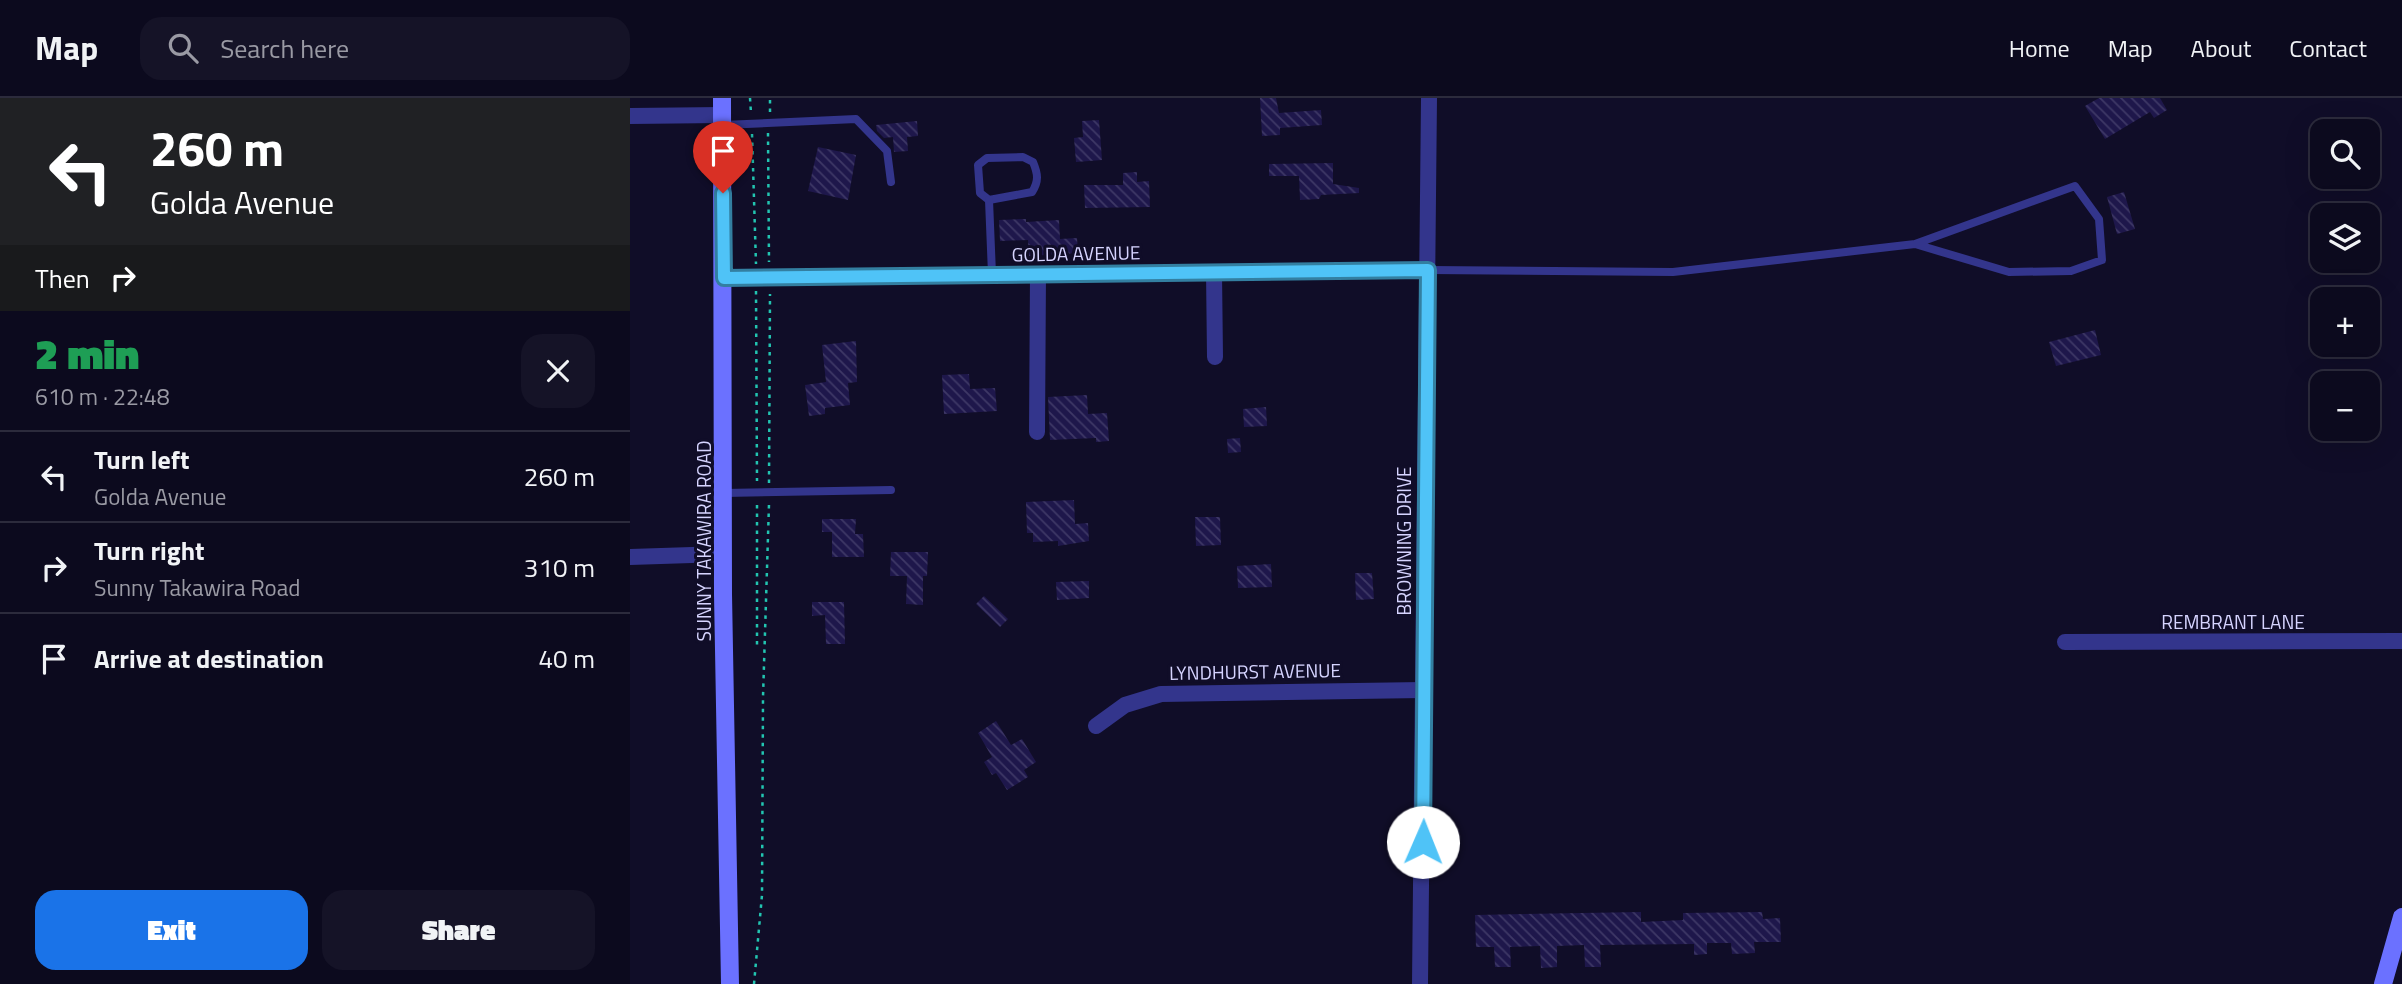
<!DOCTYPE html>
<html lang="en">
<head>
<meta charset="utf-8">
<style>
  body { margin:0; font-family:"Titillium Web",sans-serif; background:#151327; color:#f1f3f6; height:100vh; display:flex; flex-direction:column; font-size:26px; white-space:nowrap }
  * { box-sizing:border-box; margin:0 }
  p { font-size:23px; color:#9a9aa4 }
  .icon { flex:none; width:38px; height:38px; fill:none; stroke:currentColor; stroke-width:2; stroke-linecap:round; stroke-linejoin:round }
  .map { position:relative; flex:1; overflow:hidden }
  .sheet { display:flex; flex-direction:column; background:#0c0a1e; width:630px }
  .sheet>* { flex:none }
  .guide { background:#202124; color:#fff; overflow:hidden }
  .controls { position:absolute; left:1680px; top:21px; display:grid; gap:14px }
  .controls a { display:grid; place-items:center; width:70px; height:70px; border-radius:14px; background:#0c0a1e; box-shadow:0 7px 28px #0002,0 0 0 2px #2c2b3c; font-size:35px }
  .pin { position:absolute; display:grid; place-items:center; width:60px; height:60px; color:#fff; margin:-72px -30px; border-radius:50% 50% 50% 0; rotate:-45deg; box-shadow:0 0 7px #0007 }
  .pin .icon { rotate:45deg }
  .me { position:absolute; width:77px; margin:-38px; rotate:1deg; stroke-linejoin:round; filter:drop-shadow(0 0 5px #0008) }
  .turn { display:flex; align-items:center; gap:24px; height:147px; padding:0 35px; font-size:32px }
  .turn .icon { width:91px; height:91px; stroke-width:2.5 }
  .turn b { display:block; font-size:49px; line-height:60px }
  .then { display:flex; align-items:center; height:66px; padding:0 35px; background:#0003; gap:14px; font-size:26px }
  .round { display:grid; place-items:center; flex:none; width:74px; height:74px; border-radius:21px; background:#151327 }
  .overview { display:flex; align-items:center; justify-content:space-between; height:119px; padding:0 35px }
  h1 { font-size:42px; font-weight:800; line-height:52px; color:#1e9e55 }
  .primary-button { display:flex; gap:14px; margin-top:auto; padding:14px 35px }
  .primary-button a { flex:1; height:80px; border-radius:21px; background:#1a73e8; color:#fff; font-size:28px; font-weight:800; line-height:80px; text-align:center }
  .primary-button a+a { background:#151327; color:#f1f3f6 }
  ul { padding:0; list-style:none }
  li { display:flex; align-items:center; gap:21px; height:91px; padding:0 35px; border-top:2px solid #2c2b3c }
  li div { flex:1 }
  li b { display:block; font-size:26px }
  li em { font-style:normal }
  header { display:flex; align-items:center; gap:42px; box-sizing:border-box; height:98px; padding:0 35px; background:#0c0a1e; border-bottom:2px solid #2c2b3c }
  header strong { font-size:33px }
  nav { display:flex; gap:38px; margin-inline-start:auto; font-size:24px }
  .search { width:490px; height:63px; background:#151327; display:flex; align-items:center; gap:18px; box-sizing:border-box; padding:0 24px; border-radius:21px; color:#9a9aa4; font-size:26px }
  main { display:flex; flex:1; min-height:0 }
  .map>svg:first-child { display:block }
</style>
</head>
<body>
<header>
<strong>Map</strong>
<div class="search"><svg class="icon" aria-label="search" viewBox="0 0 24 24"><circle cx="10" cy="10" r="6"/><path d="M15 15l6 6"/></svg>Search here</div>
<nav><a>Home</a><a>Map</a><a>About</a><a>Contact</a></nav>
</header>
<main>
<section class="sheet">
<div class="guide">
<div class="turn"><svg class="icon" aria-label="left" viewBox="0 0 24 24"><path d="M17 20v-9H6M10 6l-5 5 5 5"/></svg><div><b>260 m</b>Golda Avenue</div></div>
<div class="then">Then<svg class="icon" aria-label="right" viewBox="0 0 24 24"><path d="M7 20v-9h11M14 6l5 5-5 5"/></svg></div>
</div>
<div class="overview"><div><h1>2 min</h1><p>610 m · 22:48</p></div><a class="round"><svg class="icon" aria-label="close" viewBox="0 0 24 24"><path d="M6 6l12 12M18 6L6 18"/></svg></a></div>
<ul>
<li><svg class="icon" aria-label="left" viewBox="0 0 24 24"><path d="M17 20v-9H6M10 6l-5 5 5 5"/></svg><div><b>Turn left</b><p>Golda Avenue</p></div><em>260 m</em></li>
<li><svg class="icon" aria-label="right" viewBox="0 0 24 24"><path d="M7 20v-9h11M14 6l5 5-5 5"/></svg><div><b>Turn right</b><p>Sunny Takawira Road</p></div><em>310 m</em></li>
<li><svg class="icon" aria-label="arrive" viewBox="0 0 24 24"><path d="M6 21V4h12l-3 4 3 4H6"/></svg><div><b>Arrive at destination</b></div><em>40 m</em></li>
</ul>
<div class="primary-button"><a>Exit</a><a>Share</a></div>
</section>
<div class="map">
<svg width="1772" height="886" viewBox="0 0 1772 886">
  <defs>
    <pattern id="building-back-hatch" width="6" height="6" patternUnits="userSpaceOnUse" patternTransform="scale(1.75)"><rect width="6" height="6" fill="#1e174b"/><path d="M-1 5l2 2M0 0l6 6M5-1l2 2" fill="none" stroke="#3e3866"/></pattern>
  </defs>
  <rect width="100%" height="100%" fill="#100d28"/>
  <!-- building -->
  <g fill="url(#building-back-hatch)">
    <polygon points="630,0 646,0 649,15 691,12 692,27 650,30 650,37 632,38"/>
    <polygon points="1469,0 1530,0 1537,12 1524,20 1520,14 1475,41 1455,8"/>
    <polygon points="469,22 472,62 446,64 444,40 453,39 452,23"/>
    <polygon points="287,23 288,38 277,39 278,53 264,54 263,39 254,40 247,33 246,27"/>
    <polygon points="188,49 226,57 218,102 178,93"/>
    <polygon points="703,65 703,86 729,90 729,95 691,97 689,101 670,102 669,78 639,78 639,66"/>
    <polygon points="507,74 507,84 519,83 520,109 455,110 454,87 493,87 493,75"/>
    <polygon points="1494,94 1505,131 1487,136 1477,99"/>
    <polygon points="396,121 396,124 429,122 430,141 447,140 448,155 399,158 398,142 370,143 369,122"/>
    <polygon points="1465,232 1471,257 1426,268 1419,244"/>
    <polygon points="226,243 227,284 218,285 220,307 195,310 195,316 179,318 175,287 196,284 192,247"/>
    <polygon points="339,276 340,291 365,290 367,313 314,316 312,277"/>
    <polygon points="457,297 458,316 477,315 479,343 466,344 466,340 420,342 418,299"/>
    <polygon points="636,309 637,328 614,329 613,311"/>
    <polygon points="610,340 611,354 598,355 597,341"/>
    <polygon points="444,402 445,426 458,425 459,443 428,448 428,443 403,444 403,435 397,435 396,404"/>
    <polygon points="565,419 590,419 591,447 566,448"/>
    <polygon points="192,421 226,421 225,436 233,436 234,459 202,459 202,434 192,434"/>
    <polygon points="261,454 298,454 297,478 293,478 293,507 276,506 277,478 260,478"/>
    <polygon points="641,466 642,489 608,490 607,468"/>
    <polygon points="725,475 742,475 744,501 726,502"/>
    <polygon points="459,483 459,500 427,502 426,484"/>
    <polygon points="354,498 378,521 370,529 346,506"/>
    <polygon points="182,504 214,504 215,546 196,546 195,517 182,518"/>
    <polygon points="366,623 381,647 392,641 406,664 394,672 398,679 377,692 366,675 362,677 354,664 362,659 348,635"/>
    <polygon points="1011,814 1011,824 1053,822 1053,815 1132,814 1133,821 1150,820 1151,844 1124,844 1125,855 1102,856 1101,845 1077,845 1077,856 1064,857 1064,846 970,847 971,869 955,869 954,847 927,848 927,869 911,870 910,848 880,849 881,869 865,869 864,849 846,849 845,817"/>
  </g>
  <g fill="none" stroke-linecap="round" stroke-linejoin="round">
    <!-- path -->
    <g stroke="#22c5b1" stroke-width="2.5" stroke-dasharray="3.5 5" stroke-linecap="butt">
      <polyline points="120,0 121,15"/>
      <polyline points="140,14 140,0"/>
      <polyline points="138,35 139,164"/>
      <polyline points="122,36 126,166"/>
      <polyline points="126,193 127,383"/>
      <polyline points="139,385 140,196"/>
      <polyline points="127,407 127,547"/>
      <polyline points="124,886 132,797 133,599 139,406"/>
    </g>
    <!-- lane -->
    <g stroke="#33358c" stroke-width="8">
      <polyline points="93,27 226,21 257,53 261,84"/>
      <path d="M 393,59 L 403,64 C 408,76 409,83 402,94 L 359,102 L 350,95 L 348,67 L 357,60 Z"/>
      <polyline points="359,102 362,176"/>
      <polyline points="798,172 1043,174 1285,146 1379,174 1441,173 1472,162 1469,121 1445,88 1285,146"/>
      <polyline points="94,395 261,392"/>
    </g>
    <!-- street -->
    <g stroke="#33358c" stroke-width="16">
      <polyline points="0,18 92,17"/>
      <polyline points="584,174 585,259"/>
      <polyline points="94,180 798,172"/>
      <polyline points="407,334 408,176"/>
      <polyline points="0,459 93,456"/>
      <polyline points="1435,544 1772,543"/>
      <polyline points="466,628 495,607 531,596 793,592"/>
      <polyline points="790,886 799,0"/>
    </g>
    <!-- secondary -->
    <g stroke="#6b71ff" stroke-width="18">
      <polyline points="92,0 93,496 100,886"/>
      <polyline points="1753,886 1772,819"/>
    </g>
  </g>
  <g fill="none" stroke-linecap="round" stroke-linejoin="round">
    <!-- route casing -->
    <g stroke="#337fa1" stroke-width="18">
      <polyline id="route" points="93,95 94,180 798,172 793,744"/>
    </g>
    <!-- route -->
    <use href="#route" stroke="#4fc3f7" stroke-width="12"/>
  </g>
  <g text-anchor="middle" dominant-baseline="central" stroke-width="6" stroke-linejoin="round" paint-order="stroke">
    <!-- street labels -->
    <g font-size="19" fill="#d6d4ff" stroke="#100d28">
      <text transform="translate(446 155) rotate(-1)">GOLDA AVENUE</text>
      <text transform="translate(73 443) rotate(-90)">SUNNY TAKAWIRA ROAD</text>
      <text transform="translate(773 443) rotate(-90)">BROWNING DRIVE</text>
      <text x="1603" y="523">REMBRANT LANE</text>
      <text transform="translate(625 573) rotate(-1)">LYNDHURST AVENUE</text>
    </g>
  </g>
</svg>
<div class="controls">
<a><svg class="icon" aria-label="search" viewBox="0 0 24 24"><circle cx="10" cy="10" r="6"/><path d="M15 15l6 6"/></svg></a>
<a><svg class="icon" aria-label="layers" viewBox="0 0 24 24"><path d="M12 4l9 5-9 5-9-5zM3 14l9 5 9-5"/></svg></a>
<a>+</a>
<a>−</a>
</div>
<div class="pin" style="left:93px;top:95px;background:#d93025"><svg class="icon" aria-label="arrive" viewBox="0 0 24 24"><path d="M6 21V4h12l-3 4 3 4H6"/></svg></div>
<svg class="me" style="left:793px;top:744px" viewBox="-20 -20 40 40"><circle r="19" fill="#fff"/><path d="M0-13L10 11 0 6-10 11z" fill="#4fc3f7"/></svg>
</div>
</main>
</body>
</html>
